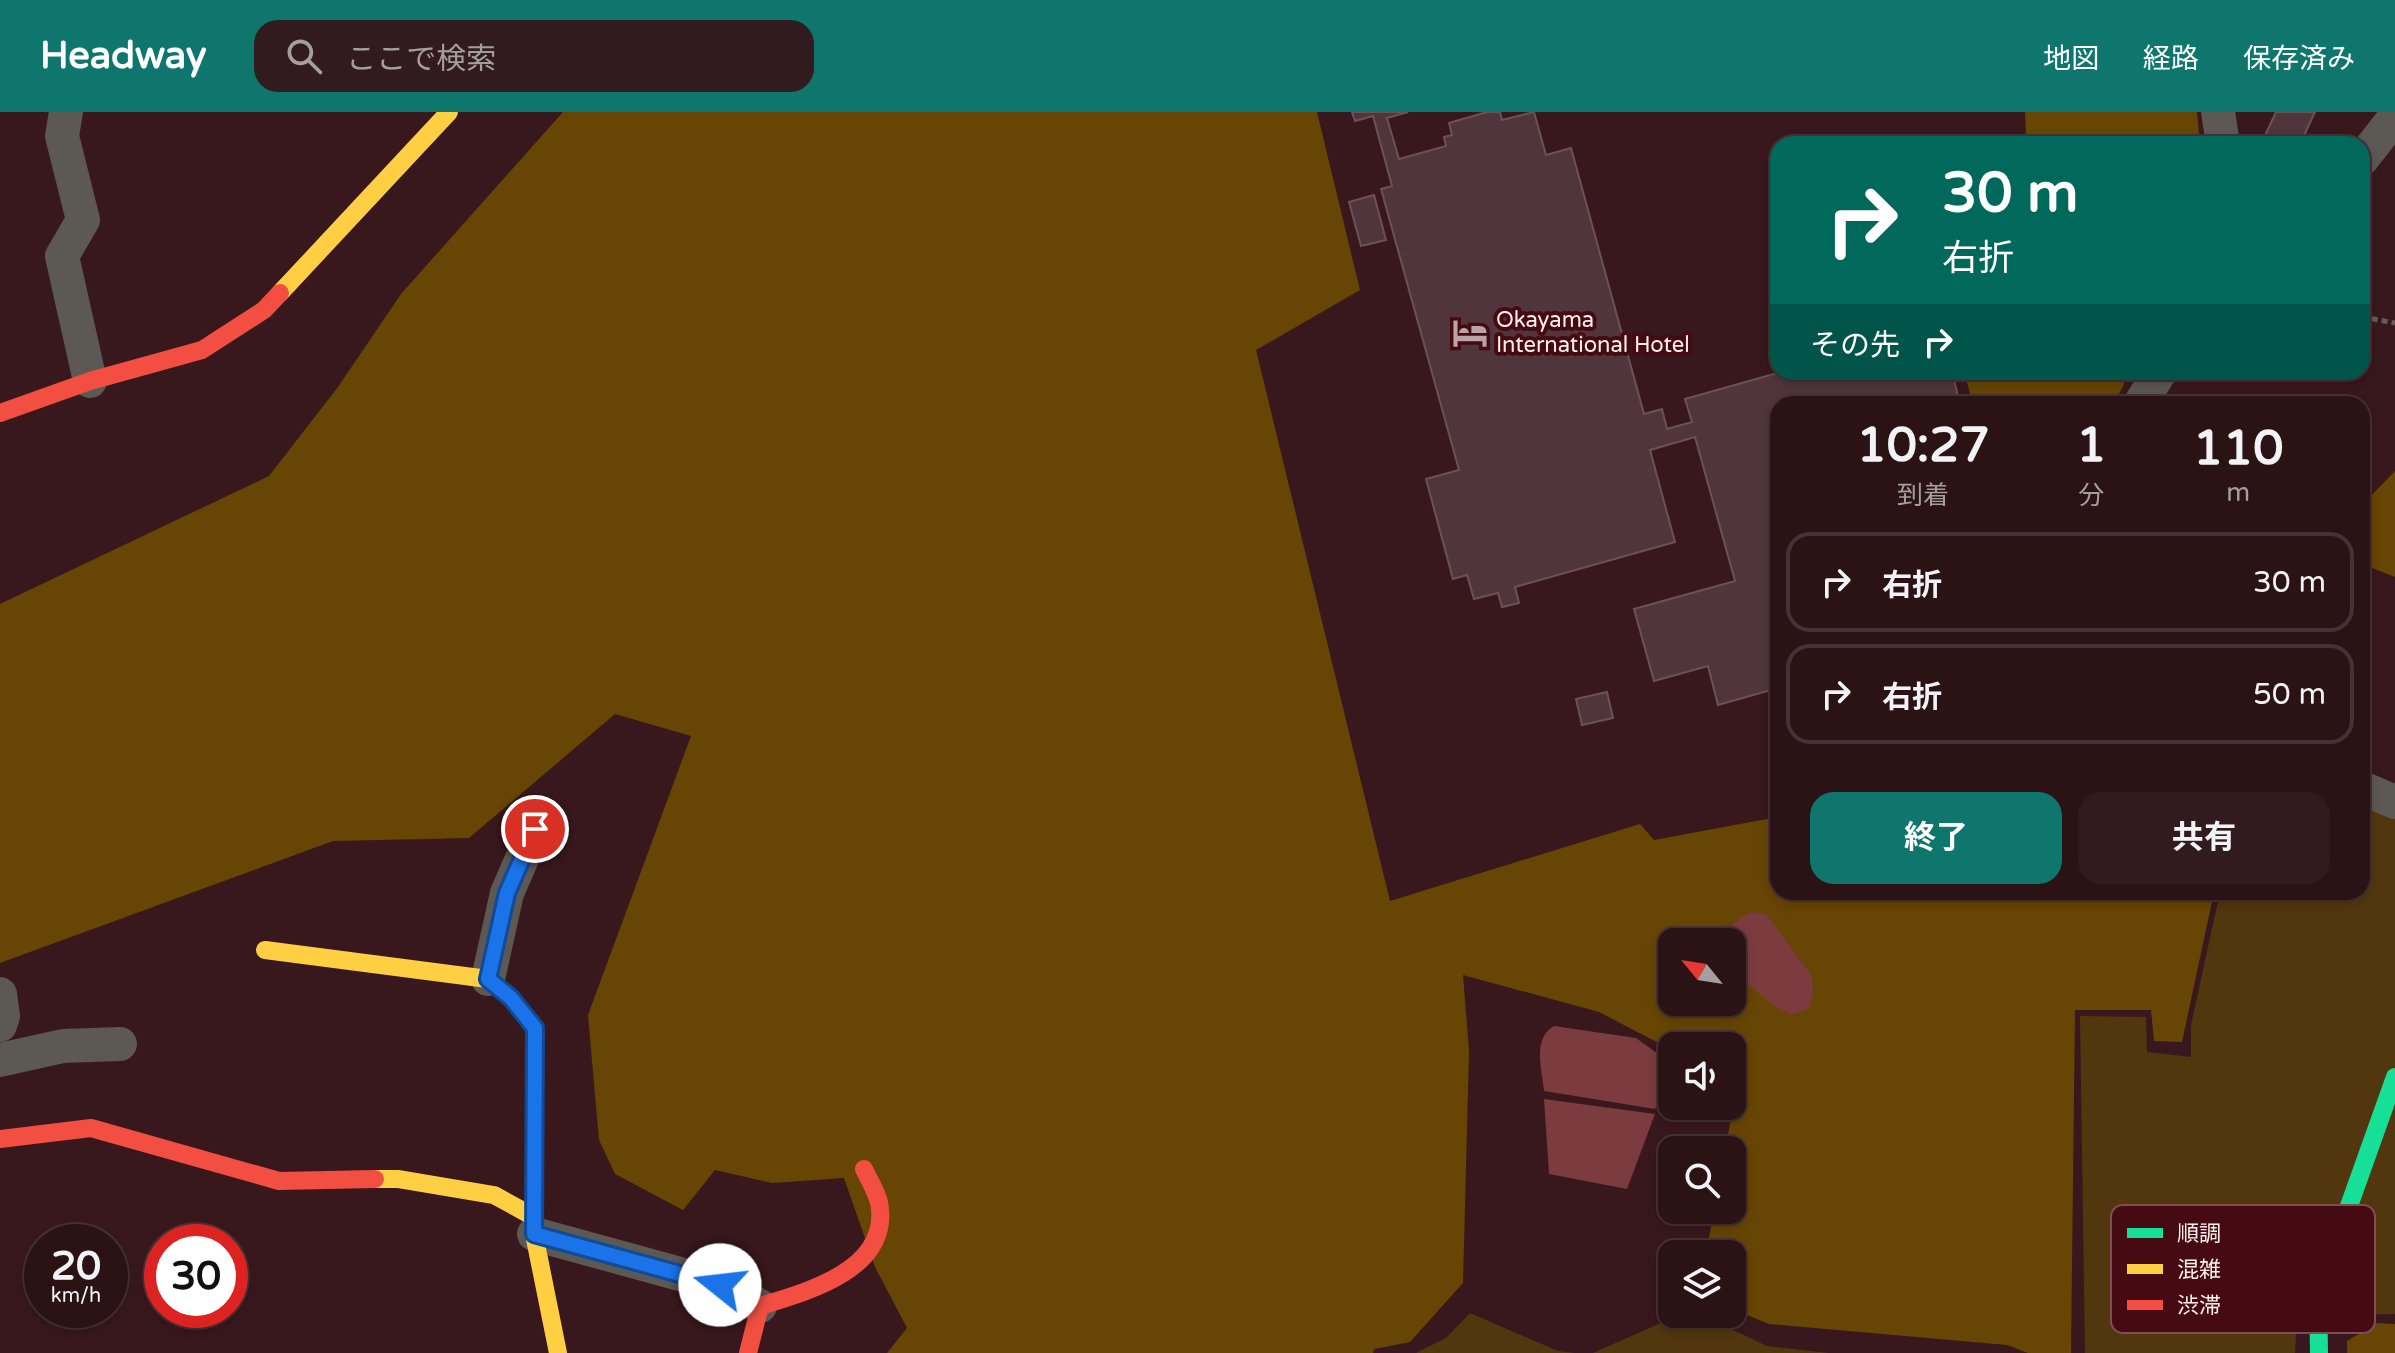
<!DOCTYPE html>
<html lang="ja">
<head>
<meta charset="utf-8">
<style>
  body { margin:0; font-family:"Varela Round","Noto Sans JP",sans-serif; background:#321b1e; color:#f1f3f6; height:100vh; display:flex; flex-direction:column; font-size:30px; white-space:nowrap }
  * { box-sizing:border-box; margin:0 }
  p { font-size:26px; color:#a59ea0 }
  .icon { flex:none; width:44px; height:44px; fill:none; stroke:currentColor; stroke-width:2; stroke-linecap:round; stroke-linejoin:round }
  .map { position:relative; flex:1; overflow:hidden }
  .sheet { position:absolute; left:1770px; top:284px; width:600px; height:504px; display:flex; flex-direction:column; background:#2a1215; border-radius:24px; box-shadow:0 4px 12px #0003,0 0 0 2px #463234 }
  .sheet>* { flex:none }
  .guide { position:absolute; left:1770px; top:24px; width:600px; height:244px; border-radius:24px; box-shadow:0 4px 12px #0003,0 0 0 2px #463234; background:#00695c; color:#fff; overflow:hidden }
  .needle { width:52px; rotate:300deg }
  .buttons { position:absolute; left:1658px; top:816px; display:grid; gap:16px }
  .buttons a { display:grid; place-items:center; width:88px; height:88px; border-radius:16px; background:#2a1215; box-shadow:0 4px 12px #0003,0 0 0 2px #463234; font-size:40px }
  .speed { position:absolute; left:24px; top:1112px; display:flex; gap:16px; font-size:40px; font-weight:700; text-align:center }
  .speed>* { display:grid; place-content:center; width:104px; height:104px; border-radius:50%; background:#2a1215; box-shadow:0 4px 12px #0003,0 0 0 2px #463234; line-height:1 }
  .speed small { font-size:20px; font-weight:400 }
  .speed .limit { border:12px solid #d22; background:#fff; color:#111 }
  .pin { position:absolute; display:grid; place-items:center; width:68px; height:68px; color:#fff; margin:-34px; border:4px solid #fff; border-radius:50%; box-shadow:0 2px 8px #0007 }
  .me { position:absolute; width:88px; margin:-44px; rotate:286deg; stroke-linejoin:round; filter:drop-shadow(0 0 6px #0008) }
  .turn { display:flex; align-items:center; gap:28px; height:168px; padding:0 40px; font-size:36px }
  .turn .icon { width:104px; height:104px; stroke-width:2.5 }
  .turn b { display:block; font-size:56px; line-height:68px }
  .then { display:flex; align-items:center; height:76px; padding:0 40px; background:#0003; gap:16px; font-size:30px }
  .eta { display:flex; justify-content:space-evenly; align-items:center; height:136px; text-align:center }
  .eta b { font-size:48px; font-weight:700; line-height:56px }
  .action { display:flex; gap:16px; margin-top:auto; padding:16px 40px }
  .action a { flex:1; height:92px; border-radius:24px; background:#0f766e; color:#fff; font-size:32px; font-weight:700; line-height:92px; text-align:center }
  .action a+a { background:#321b1e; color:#f1f3f6 }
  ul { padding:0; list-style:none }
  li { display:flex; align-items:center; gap:24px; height:100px; margin:0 16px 12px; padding:0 24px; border:4px solid #463234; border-radius:24px }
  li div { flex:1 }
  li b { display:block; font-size:30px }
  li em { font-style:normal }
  header { display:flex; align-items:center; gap:48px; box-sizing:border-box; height:112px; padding:0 40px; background:#0f766e; color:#fff }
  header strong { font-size:38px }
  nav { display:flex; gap:44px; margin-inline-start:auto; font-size:28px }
  .search { width:560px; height:72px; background:#321b1e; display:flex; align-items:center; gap:20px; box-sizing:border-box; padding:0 28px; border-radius:24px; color:#a59ea0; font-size:30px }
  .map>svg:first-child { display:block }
</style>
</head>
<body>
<header>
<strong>Headway</strong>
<div class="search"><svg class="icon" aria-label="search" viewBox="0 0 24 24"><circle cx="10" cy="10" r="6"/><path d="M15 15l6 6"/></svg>ここで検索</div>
<nav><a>地図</a><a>経路</a><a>保存済み</a></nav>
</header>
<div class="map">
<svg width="2395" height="1241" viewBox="0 0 2395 1241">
  <rect width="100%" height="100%" fill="#38181c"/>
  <!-- green -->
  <g fill="#52370e">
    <polygon points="2362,688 2395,702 2395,1202 2297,1204 2295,1241 2085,1241 2080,904 2146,905 2147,940 2191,945 2191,913 2220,780 2362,780"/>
    <polygon points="1470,1201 1558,1239 1575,1241 1416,1241 1446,1226"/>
    <polygon points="1681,1202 1699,1202 1767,1234 1829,1241 1593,1241"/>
  </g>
  <!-- forest -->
  <g fill="#674504" fill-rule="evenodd">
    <path d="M 563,0 L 1317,0 L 1360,178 L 1256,238 L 1390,789 L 1640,712 L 1654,728 L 1778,705 L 1778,780 L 2214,780 L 2182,930 L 2154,929 L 2151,898 L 2075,898 L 2071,1241 L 2028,1241 L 2007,1233 L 1769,1212 L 1732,1197 L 1732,1142 L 1706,1142 L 1714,1098 L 1732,1098 L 1732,1038 L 1725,1038 L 1733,996 L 1732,934 L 1672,934 L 1672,938 L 1599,900 L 1463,863 L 1469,939 L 1463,1171 L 1410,1230 L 1374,1237 L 1373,1241 L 887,1241 L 907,1216 L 875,1155 L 844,1066 L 772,1071 L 715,1058 L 683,1098 L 615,1062 L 599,1028 L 588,903 L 691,624 L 615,602 L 469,726 L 333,729 L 0,851 L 0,492 L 269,364 L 338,275 L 401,182 ZM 1672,830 L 1732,830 L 1732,890 L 1672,890 Z"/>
    <polygon points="2025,0 2197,0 2200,32 2017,32 2026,21"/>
    <polygon points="1964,260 2121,260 2124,272 2114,292 1973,292"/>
    <polygon points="2395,359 2395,465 2367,454 2362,461 2362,393"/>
    <polygon points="2376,1211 2395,1212 2395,1241 2347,1241 2347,1229"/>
  </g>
  <!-- water -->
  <g fill="#7b3b3f">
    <polygon points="1752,800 1766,802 1812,864 1813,880 1810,896 1791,903 1772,892 1732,859 1732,830 1713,830 1742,804"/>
    <path d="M 1554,914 L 1636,926 L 1672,952 L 1672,971 L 1655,997 L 1544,979 C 1542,956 1532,927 1554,914 Z"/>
    <polygon points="1544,987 1655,1002 1627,1077 1549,1062"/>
  </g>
  <!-- building -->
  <g fill="#50363c" stroke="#6c5157" stroke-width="2">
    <polygon points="1352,0 1408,0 1387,6 1399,47 1446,34 1444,25 1452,23 1449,11 1487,0 1500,0 1502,8 1534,0 1546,43 1571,36 1644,302 1662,297 1667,317 1692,310 1685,287 1781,260 1952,260 1959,288 1970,285 1972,292 1778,292 1778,576 1718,593 1708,554 1654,569 1634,497 1735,469 1695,325 1650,338 1675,430 1515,475 1519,491 1502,495 1498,481 1474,487 1467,463 1453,467 1426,367 1459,358 1381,77 1392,74 1373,4 1355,9"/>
    <polygon points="2276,0 2315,0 2300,32 2261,32"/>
    <polygon points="1374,83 1386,128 1361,134 1349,90"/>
    <polygon points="1607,580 1613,606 1582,613 1576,587"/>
  </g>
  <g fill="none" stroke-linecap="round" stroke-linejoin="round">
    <!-- path -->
    <polyline stroke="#665c5a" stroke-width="5" stroke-dasharray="6 4" stroke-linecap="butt" points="2362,205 2395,211"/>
    <!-- street -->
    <g stroke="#5c5853" stroke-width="34">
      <polyline points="66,0 62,24 83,108 62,144 90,269"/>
      <polyline points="2218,0 2223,32"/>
      <polyline points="2362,47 2395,5"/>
      <polyline points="2140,292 2160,260"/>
      <polyline points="2362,676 2395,690"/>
      <polyline points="488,867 507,781 535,717"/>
      <polyline points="0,882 3,904 0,913"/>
      <polyline points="0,948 63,934 120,932"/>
      <polyline points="534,1122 720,1173 760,1194"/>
    </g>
    <!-- fast -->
    <polyline stroke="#16e098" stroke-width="18" points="2319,1241 2318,1181 2395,965"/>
    <!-- slow -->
    <g stroke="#ffcf43" stroke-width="18">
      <polyline points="280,181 449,0"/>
      <polyline points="265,838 488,867 511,886 535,916 534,1122 558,1241"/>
      <polyline points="375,1067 399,1067 494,1083 534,1105"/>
    </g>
    <!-- jam -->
    <g stroke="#f24e42" stroke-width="18">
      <polyline points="0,301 90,269 202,238 264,198 280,181"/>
      <polyline points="0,1027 91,1016 279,1069 375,1067"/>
      <path d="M 748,1241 L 760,1194 C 806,1180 886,1159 880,1097 C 879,1083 870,1070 864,1057"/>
    </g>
  </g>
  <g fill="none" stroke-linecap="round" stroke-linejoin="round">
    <!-- route casing -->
    <g stroke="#114b97" stroke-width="20">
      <polyline id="route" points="535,717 507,781 488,867 511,886 535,916 534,1122 720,1173"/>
    </g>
    <!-- route -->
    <use href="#route" stroke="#1a73e8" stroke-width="14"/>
  </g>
  <!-- icons -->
  <defs>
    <g id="hotel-bare" transform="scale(2.76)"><path d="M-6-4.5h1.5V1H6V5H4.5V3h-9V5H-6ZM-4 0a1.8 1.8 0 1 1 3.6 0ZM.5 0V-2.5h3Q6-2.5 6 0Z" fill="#b9a3a4" stroke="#460a12" stroke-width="2.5" paint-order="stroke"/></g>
  </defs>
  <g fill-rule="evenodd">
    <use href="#hotel-bare" x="1470" y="221"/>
  </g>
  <g text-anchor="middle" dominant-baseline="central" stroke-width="8" stroke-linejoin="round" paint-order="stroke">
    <!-- poi labels -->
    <g font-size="22" fill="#feeeed" stroke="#460a12" text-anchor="start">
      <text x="1496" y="208">Okayama<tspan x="1496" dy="25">International Hotel</tspan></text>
    </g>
  </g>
  <!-- legend -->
  <rect x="2111" y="1093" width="264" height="128" rx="12" fill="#460a12" stroke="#7d4e54" stroke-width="2"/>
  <rect x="2127" y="1116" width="36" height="10" fill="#16e098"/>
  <rect x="2127" y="1152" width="36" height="10" fill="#ffcf43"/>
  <rect x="2127" y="1188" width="36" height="10" fill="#f24e42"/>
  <g font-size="22" fill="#feeeed">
    <text x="2177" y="1129">順調</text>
    <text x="2177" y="1165">混雑</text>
    <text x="2177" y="1201">渋滞</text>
  </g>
</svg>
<div class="buttons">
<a><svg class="needle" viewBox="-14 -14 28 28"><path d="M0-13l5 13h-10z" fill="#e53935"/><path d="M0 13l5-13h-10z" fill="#a59ea0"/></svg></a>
<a><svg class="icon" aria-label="sound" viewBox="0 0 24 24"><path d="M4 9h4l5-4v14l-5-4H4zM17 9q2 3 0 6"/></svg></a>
<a><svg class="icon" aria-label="search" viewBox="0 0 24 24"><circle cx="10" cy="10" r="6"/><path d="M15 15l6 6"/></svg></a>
<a><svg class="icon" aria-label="layers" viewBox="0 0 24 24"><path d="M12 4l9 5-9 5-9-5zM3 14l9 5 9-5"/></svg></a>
</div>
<div class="speed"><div>20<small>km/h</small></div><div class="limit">30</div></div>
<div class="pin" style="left:535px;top:717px;background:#d93025"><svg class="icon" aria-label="arrive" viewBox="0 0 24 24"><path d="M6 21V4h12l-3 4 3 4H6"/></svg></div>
<svg class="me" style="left:720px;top:1173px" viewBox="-20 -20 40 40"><circle r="19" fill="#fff"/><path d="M0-13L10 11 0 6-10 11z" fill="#1a73e8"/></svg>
<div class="guide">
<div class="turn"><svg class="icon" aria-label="right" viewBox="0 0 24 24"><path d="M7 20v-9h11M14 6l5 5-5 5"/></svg><div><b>30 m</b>右折</div></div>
<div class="then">その先<svg class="icon" aria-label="right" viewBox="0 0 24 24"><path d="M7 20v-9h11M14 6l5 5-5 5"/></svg></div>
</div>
<section class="sheet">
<div class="eta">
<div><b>10:27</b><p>到着</p></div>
<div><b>1</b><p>分</p></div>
<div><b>110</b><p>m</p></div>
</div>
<ul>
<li><svg class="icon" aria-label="right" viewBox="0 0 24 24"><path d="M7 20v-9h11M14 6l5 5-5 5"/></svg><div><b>右折</b></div><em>30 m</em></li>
<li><svg class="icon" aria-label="right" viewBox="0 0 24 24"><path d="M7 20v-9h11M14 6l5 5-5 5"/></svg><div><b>右折</b></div><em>50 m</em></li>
</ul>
<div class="action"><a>終了</a><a>共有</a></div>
</section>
</div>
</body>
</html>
